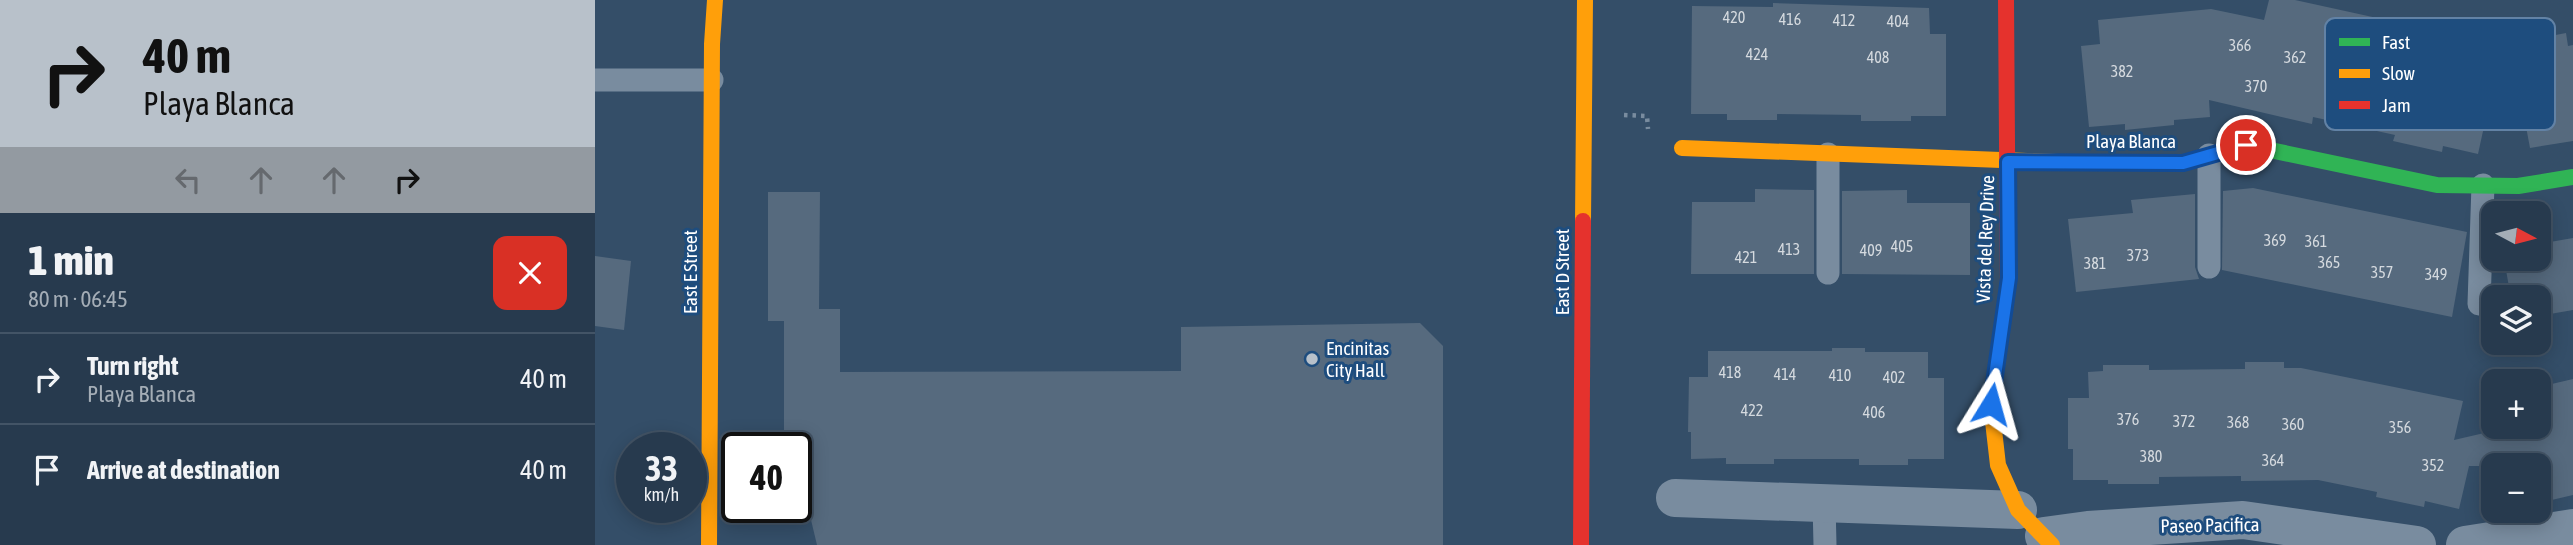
<!DOCTYPE html>
<html lang="en">
<head>
<meta charset="utf-8">
<style>
  body { margin:0; font-family:"Asap Condensed",sans-serif; background:#2f4155; color:#f1f3f6; height:100vh; display:flex; flex-direction:column; font-size:26px; white-space:nowrap }
  * { box-sizing:border-box; margin:0 }
  p { font-size:23px; color:#a4adb6 }
  .icon { flex:none; width:38px; height:38px; fill:none; stroke:currentColor; stroke-width:2; stroke-linecap:round; stroke-linejoin:round }
  .map { position:relative; flex:1; overflow:hidden }
  .details { display:flex; flex-direction:column; background:#273a4e; width:595px }
  .details>* { flex:none }
  .guide { background:#b8c1ca; color:#111; overflow:hidden }
  .needle { width:46px; rotate:97deg }
  .tools { position:absolute; left:1886px; top:201px; display:grid; gap:14px }
  .tools a { display:grid; place-items:center; width:70px; height:70px; border-radius:14px; background:#273a4e; box-shadow:0 4px 18px #0003,0 0 0 2px #435466; font-size:35px }
  .speed { position:absolute; left:21px; top:432px; display:flex; gap:14px; font-size:35px; font-weight:700; text-align:center }
  .speed>* { display:grid; place-content:center; width:91px; height:91px; border-radius:50%; background:#273a4e; box-shadow:0 4px 18px #0003,0 0 0 2px #435466; line-height:1 }
  .speed small { font-size:18px; font-weight:400 }
  .speed .limit { border:4px solid #111; border-radius:10px; background:#fff; color:#111 }
  .pin { position:absolute; display:grid; place-items:center; width:60px; height:60px; color:#fff; margin:-30px; border:4px solid #fff; border-radius:50%; box-shadow:0 2px 7px #0007 }
  .me { position:absolute; width:77px; margin:-38px; rotate:8deg; stroke-linejoin:round; filter:drop-shadow(0 0 5px #0008) }
  .turn { display:flex; align-items:center; gap:24px; height:147px; padding:0 28px; font-size:32px }
  .turn .icon { width:91px; height:91px; stroke-width:2.5 }
  .turn b { display:block; font-size:49px; line-height:60px }
  .lanes { display:flex; align-items:center; height:66px; padding:0 28px; background:#0003; justify-content:center; gap:35px; direction:ltr }
  .lanes .off { opacity:.35 }
  .round { display:grid; place-items:center; flex:none; width:74px; height:74px; border-radius:14px; background:#2f4155 }
  .summary { display:flex; align-items:center; justify-content:space-between; height:119px; padding:0 28px }
  h1 { font-size:42px; font-weight:800; line-height:52px }
  ul { padding:0; list-style:none }
  li { display:flex; align-items:center; gap:21px; height:91px; padding:0 28px; border-top:2px solid #435466 }
  li div { flex:1 }
  li b { display:block; font-size:26px }
  li em { font-style:normal }
  main { display:flex; flex:1; min-height:0 }
  .map>svg:first-child { display:block }
</style>
</head>
<body>
<main>
<section class="details">
<div class="guide">
<div class="turn"><svg class="icon" aria-label="right" viewBox="0 0 24 24"><path d="M7 20v-9h11M14 6l5 5-5 5"/></svg><div><b>40 m</b>Playa Blanca</div></div>
<div class="lanes"><svg class="icon off" aria-label="left" viewBox="0 0 24 24"><path d="M17 20v-9H6M10 6l-5 5 5 5"/></svg><svg class="icon off" aria-label="ahead" viewBox="0 0 24 24"><path d="M12 20V5M6 11l6-6 6 6"/></svg><svg class="icon off" aria-label="ahead" viewBox="0 0 24 24"><path d="M12 20V5M6 11l6-6 6 6"/></svg><svg class="icon" aria-label="right" viewBox="0 0 24 24"><path d="M7 20v-9h11M14 6l5 5-5 5"/></svg></div>
</div>
<div class="summary"><div><h1>1 min</h1><p>80 m · 06:45</p></div><a class="round" style="background:#d93025;color:#fff"><svg class="icon" aria-label="close" viewBox="0 0 24 24"><path d="M6 6l12 12M18 6L6 18"/></svg></a></div>
<ul>
<li><svg class="icon" aria-label="right" viewBox="0 0 24 24"><path d="M7 20v-9h11M14 6l5 5-5 5"/></svg><div><b>Turn right</b><p>Playa Blanca</p></div><em>40 m</em></li>
<li><svg class="icon" aria-label="arrive" viewBox="0 0 24 24"><path d="M6 21V4h12l-3 4 3 4H6"/></svg><div><b>Arrive at destination</b></div><em>40 m</em></li>
</ul>
</section>
<div class="map">
<svg width="1978" height="545" viewBox="0 0 1978 545">
  <rect width="100%" height="100%" fill="#344e68"/>
  <!-- building -->
  <g fill="#566a7e">
    <polygon points="1674,0 1700,0 1855,34 1855,38 1906,49 1883,154 1848,146 1847,152 1798,141 1800,135 1718,117 1717,124 1614,100 1615,117 1579,120 1579,125 1530,130 1530,124 1494,127 1486,46 1505,44 1503,20 1616,9 1669,20"/>
    <polygon points="1178,3 1334,8 1335,34 1351,34 1351,116 1316,116 1316,121 1266,121 1266,115 1182,114 1182,120 1132,120 1132,114 1096,114 1097,6 1178,7"/>
    <polygon points="1971,33 1973,46 1978,45 1978,141 1935,148 1917,52 1937,56 1934,40"/>
    <polygon points="1658,188 1872,232 1857,317 1627,270 1628,191"/>
    <polygon points="1160,189 1219,190 1219,274 1096,274 1097,202 1160,202"/>
    <polygon points="1312,190 1312,203 1375,203 1375,275 1247,274 1247,191"/>
    <polygon points="173,192 225,192 224,309 245,309 245,372 586,371 586,327 825,323 848,346 848,545 222,545 201,457 201,448 189,448 189,321 173,321"/>
    <polygon points="1600,194 1600,267 1604,279 1481,292 1473,219 1538,213 1536,200"/>
    <polygon points="1978,238 1978,310 1944,316 1944,298 1916,298 1909,259 1944,259 1944,244"/>
    <polygon points="0,256 36,261 29,330 0,326"/>
    <polygon points="1237,348 1270,348 1270,352 1333,352 1333,378 1349,378 1349,459 1313,459 1313,465 1264,465 1264,459 1179,459 1179,464 1131,464 1131,458 1096,459 1096,432 1093,432 1094,377 1113,377 1113,351 1237,351"/>
    <polygon points="1650,362 1689,362 1689,368 1706,368 1868,401 1859,440 1915,427 1944,427 1944,387 1978,379 1978,495 1944,503 1944,466 1874,466 1864,509 1830,501 1829,507 1781,497 1782,492 1723,480 1646,481 1646,476 1564,477 1564,484 1513,484 1513,480 1478,480 1478,449 1473,449 1473,398 1494,398 1493,372 1508,371 1508,365 1554,365 1554,370 1650,369"/>
  </g>
  <g fill="none" stroke-linecap="round" stroke-linejoin="round">
    <!-- path -->
    <polyline stroke="#798c9f" stroke-width="4.5" stroke-dasharray="3.5 5" stroke-linecap="butt" points="1029,115 1052,116 1053,129"/>
    <!-- lane -->
    <g stroke="#798c9f" stroke-width="23">
      <polyline points="0,80 117,80"/>
      <polyline points="1233,154 1233,273"/>
      <polyline points="1614,267 1614,155"/>
      <polyline points="1884,304 1888,185"/>
      <polyline points="1229,503 1230,545"/>
    </g>
    <!-- street -->
    <g stroke="#798c9f" stroke-width="38">
      <polyline points="1080,498 1423,510"/>
      <polyline points="1449,536 1493,530 1648,520 1822,545"/>
      <polyline points="1870,545 1978,528"/>
    </g>
    <!-- fast -->
    <polyline stroke="#30b455" stroke-width="16" points="1462,162 1588,163 1651,145 1842,185 1923,186 1978,177"/>
    <!-- slow -->
    <g stroke="#ff9f0a" stroke-width="16">
      <polyline points="1087,148 1462,162"/>
      <polyline points="988,221 990,0"/>
      <polyline points="1413,285 1396,404 1403,465 1423,510 1457,545"/>
      <polyline points="114,545 117,44 120,0"/>
    </g>
    <!-- jam -->
    <g stroke="#e5322d" stroke-width="16">
      <polyline points="1411,0 1413,285"/>
      <polyline points="986,545 988,221"/>
    </g>
  </g>
  <g fill="none" stroke-linecap="round" stroke-linejoin="round">
    <!-- route casing -->
    <g stroke="#114b97" stroke-width="18">
      <polyline id="route" points="1396,404 1414,278 1413,162 1588,163 1651,145"/>
    </g>
    <!-- route -->
    <use href="#route" stroke="#1a73e8" stroke-width="12"/>
  </g>
  <!-- markers -->
  <circle fill="#b8c1ca" stroke="#1e4d7e" stroke-width="2.5" cx="717" cy="359" r="7"/>
  <g text-anchor="middle" dominant-baseline="central" stroke-width="6" stroke-linejoin="round" paint-order="stroke">
    <!-- number labels -->
    <g font-size="16" fill="#d5dadf">
      <text x="1139" y="17">420</text>
      <text x="1195" y="19">416</text>
      <text x="1249" y="20">412</text>
      <text x="1303" y="21">404</text>
      <text x="1645" y="45">366</text>
      <text x="1162" y="54">424</text>
      <text x="1283" y="57">408</text>
      <text x="1700" y="57">362</text>
      <text x="1527" y="71">382</text>
      <text x="1661" y="86">370</text>
      <text x="1680" y="240">369</text>
      <text x="1721" y="241">361</text>
      <text x="1307" y="246">405</text>
      <text x="1194" y="249">413</text>
      <text x="1276" y="250">409</text>
      <text x="1543" y="255">373</text>
      <text x="1151" y="257">421</text>
      <text x="1734" y="262">365</text>
      <text x="1500" y="263">381</text>
      <text x="1787" y="272">357</text>
      <text x="1841" y="274">349</text>
      <text x="1135" y="372">418</text>
      <text x="1190" y="374">414</text>
      <text x="1245" y="375">410</text>
      <text x="1299" y="377">402</text>
      <text x="1157" y="410">422</text>
      <text x="1279" y="412">406</text>
      <text x="1533" y="419">376</text>
      <text x="1589" y="421">372</text>
      <text x="1643" y="422">368</text>
      <text x="1698" y="424">360</text>
      <text x="1805" y="427">356</text>
      <text x="1556" y="456">380</text>
      <text x="1678" y="460">364</text>
      <text x="1838" y="465">352</text>
    </g>
    <!-- street labels -->
    <g font-size="19" fill="#fff" stroke="#1e4d7e">
      <text x="1536" y="141">Playa Blanca</text>
      <text transform="translate(1390 239) rotate(-88)">Vista del Rey Drive</text>
      <text transform="translate(95 272) rotate(-90)">East E Street</text>
      <text transform="translate(967 272) rotate(-90)">East D Street</text>
      <text transform="translate(1615 525) rotate(-1)">Paseo Pacifica</text>
    </g>
    <!-- poi labels -->
    <g font-size="19" fill="#fff" stroke="#1e4d7e" text-anchor="start">
      <text x="731" y="348">Encinitas<tspan x="731" dy="22">City Hall</tspan></text>
    </g>
  </g>
  <!-- legend -->
  <rect x="1730" y="18" width="230" height="112" rx="10" fill="#1e4d7e" stroke="#6282a5" stroke-width="2"/>
  <rect x="1744" y="38" width="31" height="8" fill="#30b455"/>
  <rect x="1744" y="69" width="31" height="9" fill="#ff9f0a"/>
  <rect x="1744" y="101" width="31" height="8" fill="#e5322d"/>
  <g font-size="19" fill="#fff">
    <text x="1787" y="49">Fast</text>
    <text x="1787" y="80">Slow</text>
    <text x="1787" y="112">Jam</text>
  </g>
</svg>
<div class="tools">
<a><svg class="needle" viewBox="-14 -14 28 28"><path d="M0-13l5 13h-10z" fill="#e53935"/><path d="M0 13l5-13h-10z" fill="#a4adb6"/></svg></a>
<a><svg class="icon" aria-label="layers" viewBox="0 0 24 24"><path d="M12 4l9 5-9 5-9-5zM3 14l9 5 9-5"/></svg></a>
<a>+</a>
<a>−</a>
</div>
<div class="speed"><div>33<small>km/h</small></div><div class="limit">40</div></div>
<div class="pin" style="left:1651px;top:145px;background:#d93025"><svg class="icon" aria-label="arrive" viewBox="0 0 24 24"><path d="M6 21V4h12l-3 4 3 4H6"/></svg></div>
<svg class="me" style="left:1396px;top:404px" viewBox="-20 -20 40 40"><path d="M0-17L14 15 0 8-14 15z" fill="#1a73e8" stroke="#fff" stroke-width="4"/></svg>
</div>
</main>
</body>
</html>
